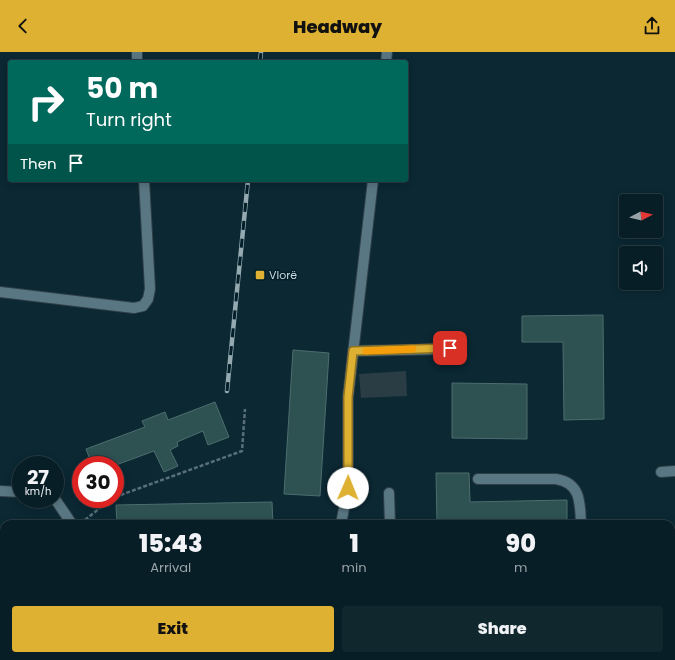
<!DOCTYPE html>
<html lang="en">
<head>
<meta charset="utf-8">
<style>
  body { margin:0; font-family:Poppins,sans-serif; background:#11272e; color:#f1f3f6; height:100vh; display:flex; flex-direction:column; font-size:15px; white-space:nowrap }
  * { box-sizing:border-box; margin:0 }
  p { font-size:13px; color:#98a2a7 }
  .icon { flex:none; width:22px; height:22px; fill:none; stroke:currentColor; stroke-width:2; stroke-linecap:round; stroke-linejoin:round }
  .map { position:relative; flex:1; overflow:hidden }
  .sheet { position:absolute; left:0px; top:468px; width:675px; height:140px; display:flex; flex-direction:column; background:#081e26; border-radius:12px 12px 0 0; box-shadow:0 2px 10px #0003,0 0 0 1px #293c43 }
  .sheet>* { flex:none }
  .top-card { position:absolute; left:8px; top:8px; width:400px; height:122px; border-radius:4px; box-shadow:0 2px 10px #0003,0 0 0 1px #293c43; background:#00695c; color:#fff; overflow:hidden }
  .needle { width:26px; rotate:83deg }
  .buttons { position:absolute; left:619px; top:142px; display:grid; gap:8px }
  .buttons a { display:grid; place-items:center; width:44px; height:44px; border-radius:4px; background:#081e26; box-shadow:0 2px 10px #0003,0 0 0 1px #293c43; font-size:20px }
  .speed { position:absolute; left:12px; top:404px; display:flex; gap:8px; font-size:20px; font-weight:700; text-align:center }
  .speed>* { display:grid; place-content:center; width:52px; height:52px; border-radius:50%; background:#081e26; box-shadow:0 2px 10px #0003,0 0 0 1px #293c43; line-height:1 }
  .speed small { font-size:10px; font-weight:400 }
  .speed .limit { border:6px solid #d22; background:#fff; color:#111 }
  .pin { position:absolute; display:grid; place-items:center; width:34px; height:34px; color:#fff; margin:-17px; border-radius:8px; box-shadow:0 2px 6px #0006 }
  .me { position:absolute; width:44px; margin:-22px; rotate:1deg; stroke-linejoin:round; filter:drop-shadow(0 0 3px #0008) }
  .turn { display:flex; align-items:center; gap:14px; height:84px; padding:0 12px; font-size:18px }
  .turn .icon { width:52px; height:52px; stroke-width:2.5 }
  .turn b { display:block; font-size:28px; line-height:34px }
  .then { display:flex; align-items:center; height:38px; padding:0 12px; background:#0003; gap:8px; font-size:15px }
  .eta { display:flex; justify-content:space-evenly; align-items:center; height:68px; text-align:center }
  .eta b { font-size:24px; font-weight:800; line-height:28px }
  .cta { display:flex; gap:8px; margin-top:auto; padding:8px 12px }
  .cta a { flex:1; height:46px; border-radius:4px; background:#deb133; color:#111; font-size:16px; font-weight:800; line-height:46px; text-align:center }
  .cta a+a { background:#11272e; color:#f1f3f6 }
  header { display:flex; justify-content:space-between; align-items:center; height:52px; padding:0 12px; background:#deb133; color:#111; font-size:18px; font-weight:800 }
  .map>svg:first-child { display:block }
</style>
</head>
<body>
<header><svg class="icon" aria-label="back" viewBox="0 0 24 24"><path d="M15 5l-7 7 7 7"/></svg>Headway<svg class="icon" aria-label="share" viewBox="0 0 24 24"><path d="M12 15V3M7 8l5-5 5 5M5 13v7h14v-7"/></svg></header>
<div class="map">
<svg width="675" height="608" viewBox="0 0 675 608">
  <rect width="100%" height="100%" fill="#0b2833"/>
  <!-- green -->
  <polygon fill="#2a3d45" points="406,319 407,344 361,346 359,322"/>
  <!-- building -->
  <g fill="#2e5152" stroke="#4c6e6f">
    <polygon points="603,263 604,367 564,368 563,290 522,290 522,264"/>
    <polygon points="293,298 329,301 320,444 284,442"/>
    <polygon points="452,331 527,332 527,387 452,386"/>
    <polygon points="215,350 229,385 208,393 203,379 177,390 178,394 170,398 178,414 164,420 154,399 116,413 92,413 86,397 145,375 142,369 165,360 168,368"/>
    <polygon points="436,421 469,421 470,450 567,448 567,472 437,472"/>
    <polygon points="272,450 273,472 117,472 116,453"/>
  </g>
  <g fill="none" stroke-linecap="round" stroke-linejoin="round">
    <!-- minor casing -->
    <g stroke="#304048" stroke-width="12">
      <g id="minor">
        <polyline points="137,0 137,10"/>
        <polyline points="386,10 387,0"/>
        <polyline points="0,240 134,256 143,254 148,247 150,237 144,128"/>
        <polyline points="353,299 450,297"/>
        <polyline points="661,420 675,419"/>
        <path d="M 478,427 L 556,427 C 581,431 580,451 581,472"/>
        <polyline points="0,439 21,440"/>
        <polyline points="389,441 390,472"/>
        <polyline points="55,447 72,472"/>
        <polyline points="341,472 348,436 348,345 373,128"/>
        <polyline points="0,595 4,595"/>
        <path d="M 399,604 C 410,608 432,605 445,604"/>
        <polyline points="320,608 320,604"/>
        <polyline points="602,608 602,604"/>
      </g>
    </g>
    <!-- path -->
    <g stroke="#59707a" stroke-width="2.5" stroke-dasharray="4 2" stroke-linecap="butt">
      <polyline points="115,445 242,399 245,357"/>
      <polyline points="85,468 111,447"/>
    </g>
    <!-- minor -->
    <use href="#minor" stroke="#597783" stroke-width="10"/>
    <!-- rail casing -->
    <g stroke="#95a9b1" stroke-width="4.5">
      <g id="rail">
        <polyline points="260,10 261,0"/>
        <polyline points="227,339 248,128"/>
      </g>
    </g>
    <!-- rail -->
    <use href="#rail" stroke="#021f29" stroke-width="3" stroke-dasharray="9" stroke-linecap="butt"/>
  </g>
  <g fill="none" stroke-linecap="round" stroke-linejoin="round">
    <!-- route casing -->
    <g stroke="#907321" stroke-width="10">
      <polyline id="route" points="348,436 348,345 353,299 450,296"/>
    </g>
    <!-- route -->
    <use href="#route" stroke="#deb133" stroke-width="7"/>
    <!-- slow -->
    <polyline stroke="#f59e0b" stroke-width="7" points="366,299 413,297"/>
  </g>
  <!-- markers -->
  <rect fill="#deb133" stroke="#021f29" stroke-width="1.5" x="255" y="218" width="10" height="10" rx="2"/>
  <g text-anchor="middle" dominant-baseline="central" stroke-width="3" stroke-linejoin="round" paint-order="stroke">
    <!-- poi labels -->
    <g font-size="11" fill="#c9d9e0" stroke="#021f29" text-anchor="start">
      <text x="269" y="223">Vlorë</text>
    </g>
  </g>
</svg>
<div class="buttons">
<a><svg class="needle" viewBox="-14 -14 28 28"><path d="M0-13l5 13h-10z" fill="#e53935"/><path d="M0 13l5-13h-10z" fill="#98a2a7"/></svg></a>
<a><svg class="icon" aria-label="sound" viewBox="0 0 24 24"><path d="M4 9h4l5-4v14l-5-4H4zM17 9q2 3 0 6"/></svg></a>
</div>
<div class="speed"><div>27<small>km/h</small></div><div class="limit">30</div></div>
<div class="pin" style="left:450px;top:296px;background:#d93025"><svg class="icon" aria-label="arrive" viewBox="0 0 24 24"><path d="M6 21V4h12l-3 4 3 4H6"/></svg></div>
<svg class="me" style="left:348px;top:436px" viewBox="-20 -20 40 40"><circle r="19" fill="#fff"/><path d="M0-13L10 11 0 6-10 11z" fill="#deb133"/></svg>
<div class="top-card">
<div class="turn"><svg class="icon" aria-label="right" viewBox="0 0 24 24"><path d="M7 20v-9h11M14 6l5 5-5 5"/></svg><div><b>50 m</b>Turn right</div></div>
<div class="then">Then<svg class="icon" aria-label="arrive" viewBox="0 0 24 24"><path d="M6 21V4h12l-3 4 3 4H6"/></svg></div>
</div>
<section class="sheet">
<div class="eta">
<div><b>15:43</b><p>Arrival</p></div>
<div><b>1</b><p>min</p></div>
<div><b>90</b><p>m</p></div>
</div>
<div class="cta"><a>Exit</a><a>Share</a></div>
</section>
</div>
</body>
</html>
